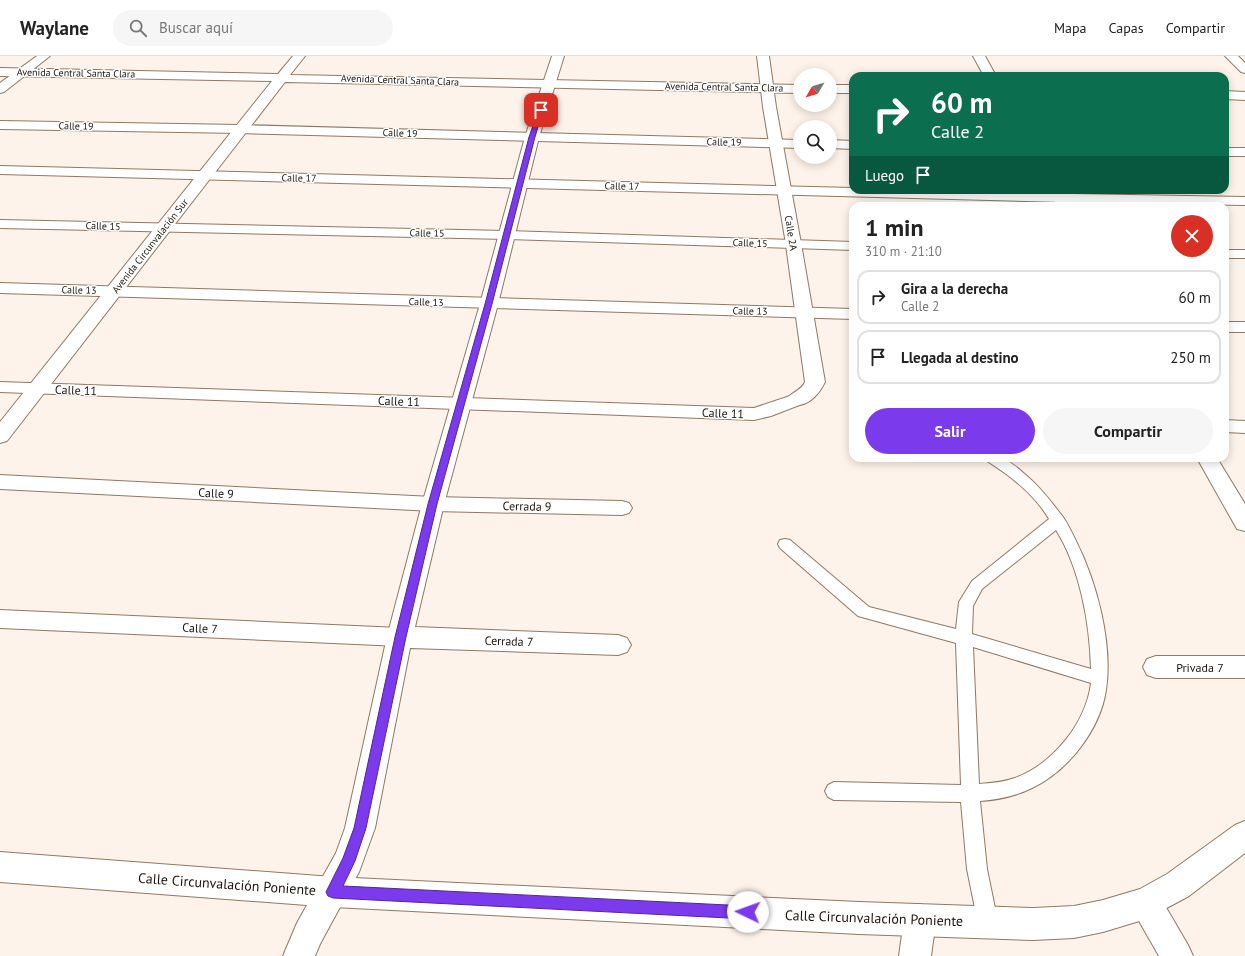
<!DOCTYPE html>
<html lang="es">
<head>
<meta charset="utf-8">
<style>
  body { margin:0; font-family:"PT Sans",sans-serif; background:#f6f6f6; color:#222; height:100vh; display:flex; flex-direction:column; font-size:15px; white-space:nowrap }
  * { box-sizing:border-box; margin:0 }
  p { font-size:13px; color:#767676 }
  .icon { flex:none; width:22px; height:22px; fill:none; stroke:currentColor; stroke-width:2; stroke-linecap:round; stroke-linejoin:round }
  .map { position:relative; flex:1; overflow:hidden }
  .panel { position:absolute; left:849px; top:146px; width:380px; height:260px; display:flex; flex-direction:column; background:#fff; border-radius:12px; box-shadow:0 2px 10px #0003 }
  .panel>* { flex:none }
  .top-card { position:absolute; left:849px; top:16px; width:380px; height:122px; border-radius:12px; box-shadow:0 2px 10px #0003; background:#0b6e4f; color:#fff; overflow:hidden }
  .needle { width:26px; rotate:232deg }
  .fabs { position:absolute; left:793px; top:12px; display:grid; gap:8px }
  .fabs a { display:grid; place-items:center; width:44px; height:44px; border-radius:50%; background:#fff; box-shadow:0 2px 10px #0003; font-size:20px }
  .pin { position:absolute; display:grid; place-items:center; width:34px; height:34px; color:#fff; margin:-17px; border-radius:8px; box-shadow:0 2px 6px #0006 }
  .me { position:absolute; width:44px; margin:-22px; rotate:273deg; stroke-linejoin:round; filter:drop-shadow(0 0 3px #0008) }
  .turn { display:flex; align-items:center; gap:14px; height:84px; padding:0 16px; font-size:18px }
  .turn .icon { width:52px; height:52px; stroke-width:2.5 }
  .turn b { display:block; font-size:28px; line-height:34px }
  .then { display:flex; align-items:center; height:38px; padding:0 16px; background:#0003; gap:8px; font-size:15px }
  .round { display:grid; place-items:center; flex:none; width:42px; height:42px; border-radius:21px; background:#f6f6f6 }
  .overview { display:flex; align-items:center; justify-content:space-between; height:68px; padding:0 16px }
  h1 { font-size:24px; font-weight:800; line-height:30px }
  .action { display:flex; gap:8px; margin-top:auto; padding:8px 16px }
  .action a { flex:1; height:46px; border-radius:24px; background:#7c3aed; color:#fff; font-size:16px; font-weight:800; line-height:46px; text-align:center }
  .action a+a { background:#f6f6f6; color:#222 }
  ul { padding:0; list-style:none }
  li { display:flex; align-items:center; gap:12px; height:54px; margin:0 8px 6px; padding:0 8px; border:2px solid #e0e0e0; border-radius:12px }
  li div { flex:1 }
  li b { display:block; font-size:15px }
  li em { font-style:normal }
  header { display:flex; align-items:center; gap:24px; box-sizing:border-box; height:56px; padding:0 20px; background:#fff; border-bottom:1px solid #e0e0e0 }
  header strong { font-size:19px }
  nav { display:flex; gap:22px; margin-inline-start:auto; font-size:14px }
  .search { width:280px; height:36px; background:#f6f6f6; display:flex; align-items:center; gap:10px; box-sizing:border-box; padding:0 14px; border-radius:22px; color:#767676; font-size:15px }
  .map>svg:first-child { display:block }
</style>
</head>
<body>
<header>
<strong>Waylane</strong>
<div class="search"><svg class="icon" aria-label="search" viewBox="0 0 24 24"><circle cx="10" cy="10" r="6"/><path d="M15 15l6 6"/></svg>Buscar aquí</div>
<nav><a>Mapa</a><a>Capas</a><a>Compartir</a></nav>
</header>
<div class="map">
<svg width="1245" height="900" viewBox="0 0 1245 900">
  <rect width="100%" height="100%" fill="#fef3ea"/>
  <g fill="none" stroke-linecap="round" stroke-linejoin="round">
    <!-- service casing -->
    <g stroke="#907863" stroke-width="2">
      <path id="service" d="M 985,402 C 990,402 996,401 1000,402 C 1010,404 1021,415 1028,421 C 1042,433 1052,447 1063,461 C 1068,468 1072,477 1076,485 C 1097,527 1113,587 1106,634 C 1100,674 1068,715 1032,732 C 1016,740 998,744 980,745 L 987,813 L 998,867 L 995,874 L 988,877 L 981,874 L 978,867 L 967,813 L 961,746 L 834,744 L 828,741 L 825,735 L 828,729 L 834,726 L 961,729 L 956,587 L 858,560 L 780,492 L 778,488 L 780,484 L 785,483 L 790,484 L 869,551 L 956,573 L 959,546 L 972,525 L 1049,463 C 1034,438 1012,421 987,405 ZM 1056,474 C 1080,512 1090,568 1091,613 L 972,578 L 973,550 L 982,533 ZM 973,591 L 1091,627 C 1086,667 1053,708 1015,722 C 1004,726 991,727 979,728 Z"/>
    </g>
    <!-- pedestrian casing -->
    <g stroke="#907863" stroke-width="2">
      <g id="pedestrian">
        <polygon points="0,65 240,69 800,84 800,92 240,77 0,73"/>
        <polygon points="830,84 853,85 853,93 830,92"/>
        <rect x="1225" y="92" width="20" height="8"/>
        <polygon points="0,110 853,132 853,134 1245,141 1245,149 1061,146 0,118"/>
        <polygon points="0,164 507,175 853,186 853,194 507,183 0,172"/>
        <rect x="1225" y="194" width="20" height="8"/>
        <polygon points="0,227 853,253 853,263 0,237"/>
        <rect x="1225" y="266" width="20" height="10"/>
        <polygon points="0,326 754,352 796,338 802,340 805,344 802,348 771,360 754,364 0,336"/>
        <polygon points="1225,364 1245,365 1245,377 1225,376"/>
        <polygon points="0,419 433,441 622,445 629,447 632,452 629,457 622,459 433,455 0,433"/>
        <polygon points="0,554 400,572 408,574 411,581 408,588 400,590 0,572"/>
      </g>
    </g>
    <!-- minor casing -->
    <g stroke="#907863" stroke-width="2">
      <g id="minor">
        <polygon points="37,0 50,0 4,36 0,37 0,27"/>
        <polygon points="552,0 564,0 539,81 498,248 444,448 415,571 618,579 627,582 631,589 627,596 618,599 410,592 375,772 359,816 320,888 315,900 283,900 297,867 336,797 345,772 387,581 422,448 480,248 525,81"/>
        <path d="M 757,0 L 769,0 L 776,51 L 800,182 L 825,326 C 818,340 806,353 789,348 L 786,344 C 791,336 801,335 805,326 L 785,182 L 763,51 Z"/>
        <polygon points="973,0 985,0 996,20 984,20"/>
        <polygon points="1225,0 1238,0 1245,7 1245,17 1241,16"/>
        <polygon points="1049,134 1063,134 1073,150 1057,150"/>
        <polygon points="1197,402 1217,402 1245,448 1245,475 1237,473"/>
        <polygon points="1156,600 1245,600 1245,622 1156,622 1147,619 1143,611 1147,603"/>
        <polygon points="1146,831 1157,836 1188,889 1193,900 1159,900 1135,858 1130,847 1135,836"/>
        <polygon points="920,848 931,853 936,864 931,900 899,900 904,864 909,853"/>
      </g>
    </g>
    <!-- tertiary casing -->
    <g stroke="#907863" stroke-width="2">
      <g id="tertiary">
        <polygon points="293,0 305,0 290,19 800,29 800,37 285,26 7,385 0,387 0,366 272,25 0,20 0,12 278,18"/>
        <rect x="830" y="29" width="23" height="8"/>
        <polygon points="1225,35 1245,36 1245,44 1225,43"/>
        <polygon points="1245,765 1245,797 1189,840 1146,863 1103,876 1074,882 1033,884 859,878 333,851 0,826 0,796 333,821 859,846 1033,852 1074,850 1103,844 1140,833 1167,818 1235,769"/>
      </g>
    </g>
    <!-- service -->
    <use href="#service" fill="#fff" fill-rule="evenodd"/>
    <!-- pedestrian -->
    <use href="#pedestrian" fill="#fff" fill-rule="evenodd"/>
    <!-- minor -->
    <use href="#minor" fill="#fff" fill-rule="evenodd"/>
    <!-- tertiary -->
    <use href="#tertiary" fill="#fff" fill-rule="evenodd"/>
  </g>
  <!-- route -->
  <polygon fill="#7c3aed" stroke="#51269a" points="539,53 543,54 535,81 492,248 437,448 406,581 366,772 355,805 343,830 748,850 752,852 754,856 752,861 748,863 333,842 328,840 326,836 343,802 354,772 395,581 428,448 485,248 529,81"/>
  <g text-anchor="middle" dominant-baseline="central" stroke-width="3" stroke-linejoin="round" paint-order="stroke">
    <!-- far-street labels -->
    <g font-size="10" fill="#1c130b" stroke="#fff">
      <text transform="translate(76 17) rotate(1)">Avenida Central Santa Clara</text>
      <text transform="translate(400 24) rotate(2)">Avenida Central Santa Clara</text>
      <text transform="translate(724 31) rotate(1)">Avenida Central Santa Clara</text>
      <text transform="translate(76 70) rotate(1)">Calle 19</text>
      <text transform="translate(400 77) rotate(2)">Calle 19</text>
      <text transform="translate(724 86) rotate(1)">Calle 19</text>
      <text transform="translate(299 122) rotate(1)">Calle 17</text>
      <text transform="translate(622 130) rotate(1)">Calle 17</text>
      <text transform="translate(103 170) rotate(2)">Calle 15</text>
      <text transform="translate(427 177) rotate(1)">Calle 15</text>
      <text transform="translate(791 177) rotate(81)">Calle 2A</text>
      <text transform="translate(750 187) rotate(2)">Calle 15</text>
      <text transform="translate(150 190) rotate(-52)">Avenida Circunvalación Sur</text>
      <text transform="translate(79 234) rotate(1)">Calle 13</text>
      <text transform="translate(426 246) rotate(2)">Calle 13</text>
      <text transform="translate(750 255) rotate(1)">Calle 13</text>
    </g>
    <!-- street labels -->
    <g font-size="12" fill="#1c130b" stroke="#fff">
      <text transform="translate(76 334) rotate(2)">Calle 11</text>
      <text transform="translate(399 345) rotate(2)">Calle 11</text>
      <text transform="translate(723 357) rotate(2)">Calle 11</text>
      <text transform="translate(216 437) rotate(3)">Calle 9</text>
      <text transform="translate(527 450) rotate(1)">Cerrada 9</text>
      <text transform="translate(200 572) rotate(3)">Calle 7</text>
      <text transform="translate(509 585) rotate(2)">Cerrada 7</text>
      <text x="1200" y="611">Privada 7</text>
    </g>
    <!-- near-street labels -->
    <g font-size="14" fill="#1c130b" stroke="#fff">
      <text transform="translate(227 828) rotate(4)">Calle Circunvalación Poniente</text>
      <text transform="translate(874 862) rotate(2)">Calle Circunvalación Poniente</text>
    </g>
  </g>
</svg>
<div class="fabs">
<a><svg class="needle" viewBox="-14 -14 28 28"><path d="M0-13l5 13h-10z" fill="#e53935"/><path d="M0 13l5-13h-10z" fill="#767676"/></svg></a>
<a><svg class="icon" aria-label="search" viewBox="0 0 24 24"><circle cx="10" cy="10" r="6"/><path d="M15 15l6 6"/></svg></a>
</div>
<div class="pin" style="left:541px;top:54px;background:#d93025"><svg class="icon" aria-label="arrive" viewBox="0 0 24 24"><path d="M6 21V4h12l-3 4 3 4H6"/></svg></div>
<svg class="me" style="left:748px;top:856px" viewBox="-20 -20 40 40"><circle r="19" fill="#fff"/><path d="M0-13L10 11 0 6-10 11z" fill="#7c3aed"/></svg>
<div class="top-card">
<div class="turn"><svg class="icon" aria-label="right" viewBox="0 0 24 24"><path d="M7 20v-9h11M14 6l5 5-5 5"/></svg><div><b>60 m</b>Calle 2</div></div>
<div class="then">Luego<svg class="icon" aria-label="arrive" viewBox="0 0 24 24"><path d="M6 21V4h12l-3 4 3 4H6"/></svg></div>
</div>
<section class="panel">
<div class="overview"><div><h1>1 min</h1><p>310 m · 21:10</p></div><a class="round" style="background:#d93025;color:#fff"><svg class="icon" aria-label="close" viewBox="0 0 24 24"><path d="M6 6l12 12M18 6L6 18"/></svg></a></div>
<ul>
<li><svg class="icon" aria-label="right" viewBox="0 0 24 24"><path d="M7 20v-9h11M14 6l5 5-5 5"/></svg><div><b>Gira a la derecha</b><p>Calle 2</p></div><em>60 m</em></li>
<li><svg class="icon" aria-label="arrive" viewBox="0 0 24 24"><path d="M6 21V4h12l-3 4 3 4H6"/></svg><div><b>Llegada al destino</b></div><em>250 m</em></li>
</ul>
<div class="action"><a>Salir</a><a>Compartir</a></div>
</section>
</div>
</body>
</html>
